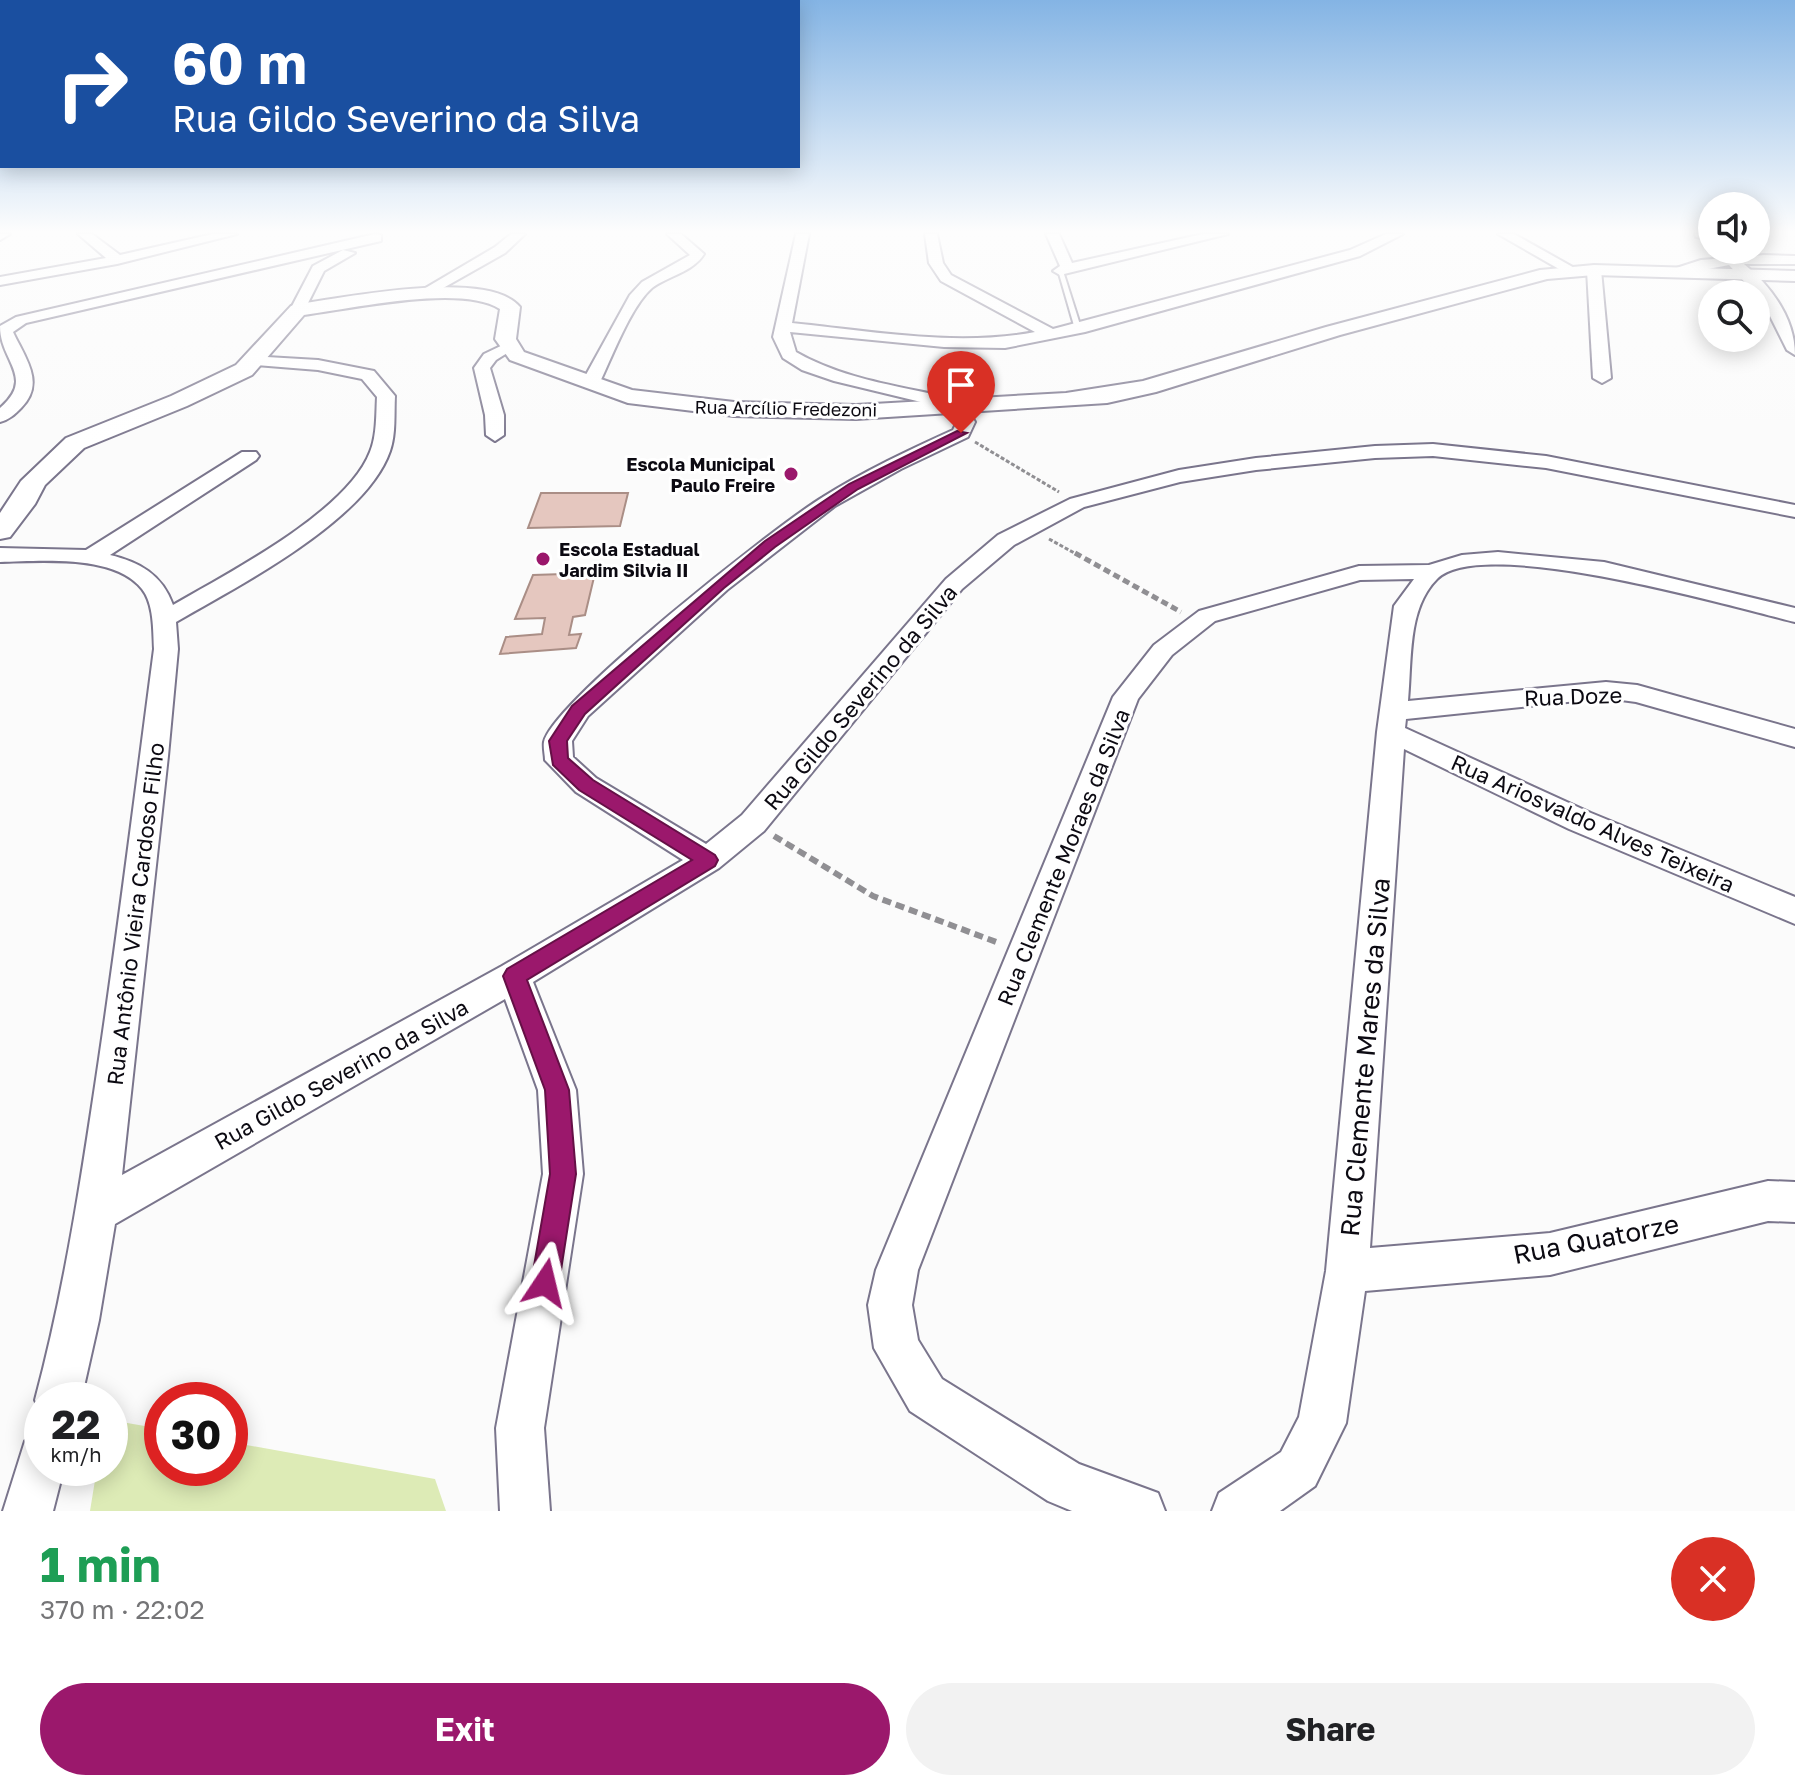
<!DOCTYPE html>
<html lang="en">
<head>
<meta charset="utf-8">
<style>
  body { margin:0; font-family:"Golos Text",sans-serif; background:#f2f2f2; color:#202124; height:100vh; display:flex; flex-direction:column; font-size:30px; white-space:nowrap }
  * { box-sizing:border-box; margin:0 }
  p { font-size:26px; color:#757577 }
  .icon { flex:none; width:44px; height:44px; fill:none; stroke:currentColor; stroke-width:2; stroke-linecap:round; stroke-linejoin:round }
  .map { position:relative; height:1511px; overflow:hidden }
  .sheet { display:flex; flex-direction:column; background:#fff; flex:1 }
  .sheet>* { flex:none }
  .hud { position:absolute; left:0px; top:0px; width:800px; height:168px; box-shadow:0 4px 20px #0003; background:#1a4fa0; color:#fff; overflow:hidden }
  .fabs { position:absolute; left:1698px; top:192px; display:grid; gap:16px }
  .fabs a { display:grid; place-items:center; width:72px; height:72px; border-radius:50%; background:#fff; box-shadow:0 4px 20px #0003; font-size:40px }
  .speed { position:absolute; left:24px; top:1382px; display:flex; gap:16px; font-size:40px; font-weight:700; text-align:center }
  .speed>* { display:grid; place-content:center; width:104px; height:104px; border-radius:50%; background:#fff; box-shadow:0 4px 20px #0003; line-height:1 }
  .speed small { font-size:20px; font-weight:400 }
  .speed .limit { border:12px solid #d22; background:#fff; color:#111 }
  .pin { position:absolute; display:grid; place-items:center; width:68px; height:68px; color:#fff; margin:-82px -34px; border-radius:50% 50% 50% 0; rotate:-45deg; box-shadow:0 0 8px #0007 }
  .pin .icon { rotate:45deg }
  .me { position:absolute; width:88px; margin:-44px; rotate:10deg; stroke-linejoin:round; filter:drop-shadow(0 0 6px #0008) }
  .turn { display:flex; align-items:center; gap:28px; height:168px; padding:0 40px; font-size:36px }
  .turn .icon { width:104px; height:104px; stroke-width:2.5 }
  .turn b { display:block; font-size:56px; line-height:68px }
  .round { display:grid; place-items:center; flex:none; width:84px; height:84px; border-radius:42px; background:#f2f2f2 }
  .headline { display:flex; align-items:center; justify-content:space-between; height:136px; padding:0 40px }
  h1 { font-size:48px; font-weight:700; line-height:60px; color:#1e9e55 }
  .action { display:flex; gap:16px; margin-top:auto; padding:16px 40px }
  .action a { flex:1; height:92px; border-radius:48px; background:#9b186c; color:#fff; font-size:32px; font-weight:700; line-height:92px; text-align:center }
  .action a+a { background:#f2f2f2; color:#202124 }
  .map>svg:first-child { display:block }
</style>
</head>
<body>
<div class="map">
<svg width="1795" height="1511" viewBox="0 0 1795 1511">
  <rect width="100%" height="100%" fill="#fbfbfb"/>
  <!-- green -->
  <polygon fill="#ddebb6" points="110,1420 162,1429 162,1468 230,1468 230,1442 435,1479 446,1511 90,1511 97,1468 110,1468"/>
  <!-- building -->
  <g fill="#e5c7bf" stroke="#aa8e86" stroke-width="2">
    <polygon points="541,493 628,493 620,526 528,528"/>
    <polygon points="595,573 585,615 573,617 569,635 581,634 576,648 500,654 506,637 542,634 545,618 515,619 533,575"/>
  </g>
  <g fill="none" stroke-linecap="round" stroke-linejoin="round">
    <!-- service casing -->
    <g stroke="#7a758c" stroke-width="4">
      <polygon id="service" points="1058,270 1063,271 1082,331 1075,329"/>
    </g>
    <!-- minor casing -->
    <g stroke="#7a758c" stroke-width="4">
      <g id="minor">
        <polygon points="0,234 10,234 0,240"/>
        <polygon points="78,234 92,234 120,255 213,234 237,234 117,264 0,285 0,277 106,258"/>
        <path d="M 375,234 L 381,235 L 381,241 L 26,323 L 13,332 C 25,358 46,383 21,408 C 15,414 9,420 0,422 L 0,408 C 36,377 0,362 0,326 L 16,317 Z"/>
        <polygon points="511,234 525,234 505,253 429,296 419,296 417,293 495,247"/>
        <path d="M 667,234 L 681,234 L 704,254 C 693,272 668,276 652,288 C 631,306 612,357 600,382 L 591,387 L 585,386 L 582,382 L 630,295 L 642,282 L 690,255 Z"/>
        <path d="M 796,234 L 809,234 L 792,323 C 871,331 956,347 1035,332 L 941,281 L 929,263 L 925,234 L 937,234 L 943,263 L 951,275 L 1053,329 L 1350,250 L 1386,234 L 1403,234 L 1360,256 L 1085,332 L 1005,348 L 944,347 L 790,332 L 796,352 C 846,381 908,387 963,401 L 975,422 L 968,437 L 901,469 L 835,506 L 727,590 L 588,716 L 572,741 L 573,757 L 596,778 L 706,844 L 742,815 L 946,579 L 998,535 L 1070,499 L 1179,470 L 1256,458 L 1375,446 L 1433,444 L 1546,456 L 1795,505 L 1795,517 L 1546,468 L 1433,456 L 1375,458 L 1256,470 L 1180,482 L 1084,507 L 1014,545 L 962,589 L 764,831 L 719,868 L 533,982 L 576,1090 L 583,1174 L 544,1428 L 550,1511 L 500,1511 L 496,1428 L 543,1174 L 538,1090 L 505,999 L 115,1224 L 99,1320 L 81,1400 L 42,1400 L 42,1416 L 35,1400 C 65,1288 82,1174 99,1059 C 119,923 136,786 154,649 C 153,630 154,604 142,589 C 115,554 39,561 0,562 L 0,548 L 86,550 L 242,452 L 256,452 L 259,456 L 256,460 L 110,555 C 139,562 162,574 173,605 C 228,573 347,512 370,452 C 377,435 376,414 377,397 L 362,379 L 318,370 L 256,365 L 250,364 L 248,360 L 250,356 L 318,360 L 374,371 L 395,396 C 394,414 396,434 390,451 C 366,521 238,586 176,622 L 178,649 L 168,756 L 122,1175 L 502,966 L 683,860 L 576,792 L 545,760 C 545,755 543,747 544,742 C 553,702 778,524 823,497 C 864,471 909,450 953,430 L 957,422 L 950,409 L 834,381 L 802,370 L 783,358 L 773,337 Z"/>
        <polygon points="1046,234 1059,234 1072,263 1203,234 1228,234 1060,275 1053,271 1060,266"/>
        <polygon points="1498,234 1514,234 1578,270 1566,273"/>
        <polygon points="1695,234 1712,234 1712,239 1696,237"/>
        <polygon points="343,250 355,253 324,271 303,313 293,313 290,310 313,266"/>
        <path d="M 1764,255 L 1795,256 L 1795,264 L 1744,264 C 1772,287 1795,319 1795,355 L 1787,350 L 1763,302 L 1729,265 L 1671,276 L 1664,272 L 1701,260 Z"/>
        <polygon points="1594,266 1601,270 1611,378 1602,383 1593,378 1587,270"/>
        <polygon points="507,343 515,348 496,360 490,368 504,415 504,435 495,441 486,435 485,415 474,368 484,354"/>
        <path d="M 1498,552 L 1604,562 L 1795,608 L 1795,622 C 1734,607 1482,534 1437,579 C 1407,609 1412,661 1408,701 L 1606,682 L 1637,685 L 1795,729 L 1795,747 L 1636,702 L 1606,698 L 1406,719 L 1405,728 L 1591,813 L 1795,897 L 1795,924 L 1569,829 L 1404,749 L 1370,1248 L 1550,1233 L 1768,1181 L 1795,1182 L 1795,1222 L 1768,1221 L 1550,1275 L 1365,1291 L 1346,1423 L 1315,1486 L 1280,1511 L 1212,1511 L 1219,1493 L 1281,1452 L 1299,1417 L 1326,1271 L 1377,732 L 1394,606 L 1414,579 L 1360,580 L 1215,621 L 1172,655 L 1138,699 L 918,1270 L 912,1305 L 918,1340 L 942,1379 L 1079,1464 L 1158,1493 L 1165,1511 L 1072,1511 L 1048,1501 L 910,1411 L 874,1348 L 868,1305 L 876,1270 L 1113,697 L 1154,645 L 1199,611 L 1359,566 L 1429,565 L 1462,555 Z"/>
        <polygon points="42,1434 42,1468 64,1468 53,1511 3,1511 25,1441"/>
      </g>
    </g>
    <!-- tertiary casing -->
    <g stroke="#7a758c" stroke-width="4">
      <path id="tertiary" d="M 1594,265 L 1795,271 L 1795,281 L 1594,275 L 1547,279 L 1340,335 L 1156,392 L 1107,403 L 856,419 L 734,416 L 628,403 L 510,360 L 495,339 L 500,309 C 461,284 351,309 304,315 L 252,375 L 187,406 L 84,448 L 45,485 L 35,504 L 10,537 L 0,539 L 0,513 L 21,481 L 66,438 L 171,396 L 236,365 L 291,306 L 298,304 C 345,298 488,268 520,307 L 516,339 L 524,352 L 632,390 L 734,402 L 856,405 L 1066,393 L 1143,381 L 1326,327 L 1540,270 Z"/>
    </g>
    <!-- path-far2 -->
    <g stroke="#908f93" stroke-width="3" stroke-dasharray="4 2" stroke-linecap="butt">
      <polyline points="975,442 1059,492"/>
      <polyline points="1049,539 1078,555"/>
    </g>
    <!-- path-far1 -->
    <polyline stroke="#908f93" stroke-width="5" stroke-dasharray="7 4" stroke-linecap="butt" points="1075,553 1181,612"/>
    <!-- path -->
    <polyline stroke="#908f93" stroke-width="6" stroke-dasharray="9 5" stroke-linecap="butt" points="774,836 873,896 999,943"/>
    <!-- service -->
    <use href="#service" fill="#fff" fill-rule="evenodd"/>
    <!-- minor -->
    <use href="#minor" fill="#fff" fill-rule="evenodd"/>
    <!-- tertiary -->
    <use href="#tertiary" fill="#fff" fill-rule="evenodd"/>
  </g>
  <!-- sky -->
  <linearGradient id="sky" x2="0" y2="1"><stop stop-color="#84b4e4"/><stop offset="0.52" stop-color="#fdfdfd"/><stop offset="1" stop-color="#fdfdfd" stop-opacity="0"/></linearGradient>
  <rect width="1795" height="446" fill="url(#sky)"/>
  <!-- route -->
  <polygon fill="#9b186c" stroke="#651046" stroke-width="2" points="957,431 967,433 858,489 775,547 724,588 585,714 567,741 568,758 593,780 715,855 718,860 715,866 527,980 569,1090 576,1174 559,1283 555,1293 545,1297 535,1293 531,1283 550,1174 545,1090 503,976 507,969 692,860 579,790 553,765 549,741 572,706 765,541 849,484"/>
  <!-- markers -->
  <g fill="#9b186c" stroke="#fff" stroke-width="3">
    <circle cx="791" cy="474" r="8"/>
    <circle cx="543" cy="559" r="8"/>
  </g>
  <g text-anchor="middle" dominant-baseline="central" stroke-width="6" stroke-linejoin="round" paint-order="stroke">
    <!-- far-street labels -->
    <g font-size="18" fill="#0c0a12" stroke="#fff">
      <text transform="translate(786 408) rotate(1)">Rua Arcílio Fredezoni</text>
    </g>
    <!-- far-poi labels -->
    <g font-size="18" font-weight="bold" fill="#0c0a12" stroke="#fff" text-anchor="end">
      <text x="775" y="464">Escola Municipal<tspan x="775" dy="21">Paulo Freire</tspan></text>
      <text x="559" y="549" text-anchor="start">Escola Estadual<tspan x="559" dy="21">Jardim Silvia II</tspan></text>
    </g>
    <!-- street labels -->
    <g font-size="22" fill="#0c0a12" stroke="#fff">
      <text transform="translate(1573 696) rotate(-2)">Rua Doze</text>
      <text transform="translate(860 697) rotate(-50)">Rua Gildo Severino da Silva</text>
      <text transform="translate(1593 823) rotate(24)">Rua Ariosvaldo Alves Teixeira</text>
      <text transform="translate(1063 857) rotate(-68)">Rua Clemente Moraes da Silva</text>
      <text transform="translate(135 914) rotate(-83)">Rua Antônio Vieira Cardoso Filho</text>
      <text transform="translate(341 1074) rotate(-29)">Rua Gildo Severino da Silva</text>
    </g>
    <!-- near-street labels -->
    <g font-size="26" fill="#0c0a12" stroke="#fff">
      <text transform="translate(1365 1057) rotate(-85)">Rua Clemente Mares da Silva</text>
      <text transform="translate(1596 1239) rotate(-11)">Rua Quatorze</text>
    </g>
  </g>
</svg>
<div class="fabs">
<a><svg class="icon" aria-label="sound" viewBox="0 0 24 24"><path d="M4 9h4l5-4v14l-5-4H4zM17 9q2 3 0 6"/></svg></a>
<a><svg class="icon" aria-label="search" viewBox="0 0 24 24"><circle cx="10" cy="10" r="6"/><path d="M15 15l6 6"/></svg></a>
</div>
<div class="speed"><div>22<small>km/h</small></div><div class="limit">30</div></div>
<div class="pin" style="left:961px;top:433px;background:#d93025"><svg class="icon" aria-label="arrive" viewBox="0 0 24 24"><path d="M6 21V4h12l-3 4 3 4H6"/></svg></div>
<svg class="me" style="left:545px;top:1283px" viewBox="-20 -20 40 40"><path d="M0-17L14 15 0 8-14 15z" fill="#9b186c" stroke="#fff" stroke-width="4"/></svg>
<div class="hud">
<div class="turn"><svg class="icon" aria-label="right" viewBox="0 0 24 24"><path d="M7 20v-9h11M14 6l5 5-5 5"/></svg><div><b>60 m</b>Rua Gildo Severino da Silva</div></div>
</div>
</div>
<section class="sheet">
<div class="headline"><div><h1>1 min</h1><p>370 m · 22:02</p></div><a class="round" style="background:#d93025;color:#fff"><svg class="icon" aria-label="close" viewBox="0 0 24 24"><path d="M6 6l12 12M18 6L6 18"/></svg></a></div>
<div class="action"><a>Exit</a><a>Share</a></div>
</section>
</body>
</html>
